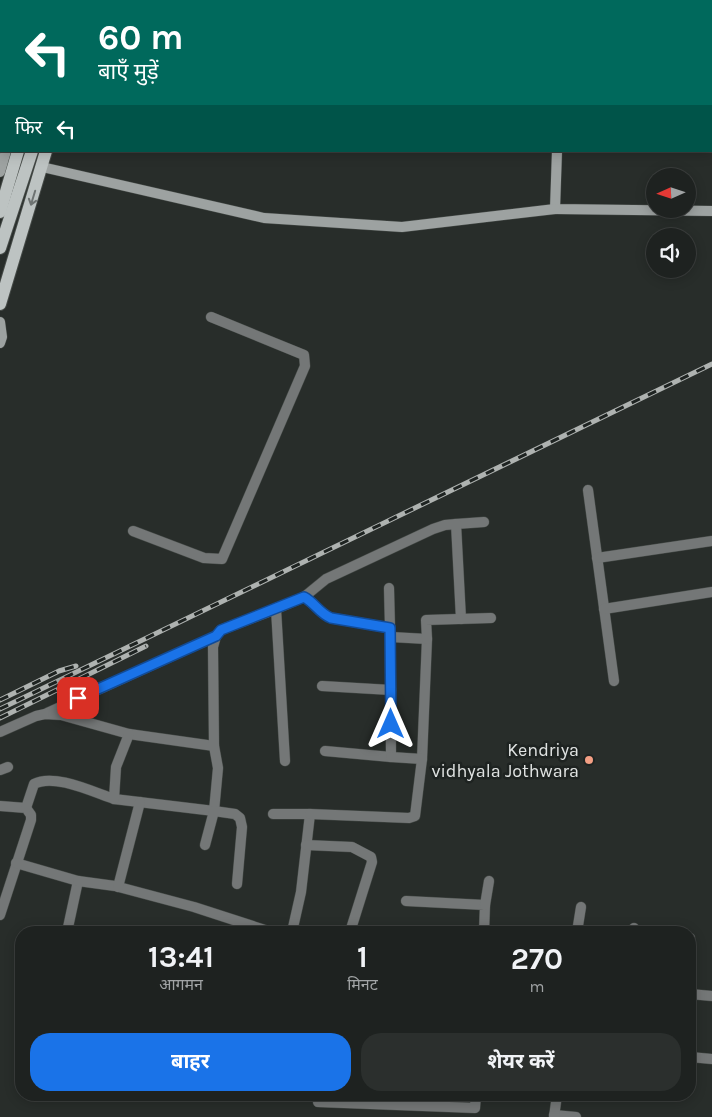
<!DOCTYPE html>
<html lang="hi">
<head>
<meta charset="utf-8">
<style>
  body { margin:0; font-family:Karla,"Noto Sans Devanagari",sans-serif; background:#2b2f2d; color:#f1f3f6; height:100vh; display:flex; flex-direction:column; font-size:19px; white-space:nowrap }
  * { box-sizing:border-box; margin:0 }
  p { font-size:16px; color:#a1a4a5 }
  .icon { flex:none; width:28px; height:28px; fill:none; stroke:currentColor; stroke-width:2; stroke-linecap:round; stroke-linejoin:round }
  .map { position:relative; flex:1; overflow:hidden }
  .sheet { position:absolute; left:15px; top:926px; width:681px; height:175px; display:flex; flex-direction:column; background:#1e2220; border-radius:20px; box-shadow:0 2px 12px #0003,0 0 0 1px #3c3f3e }
  .sheet>* { flex:none }
  .top-card { position:absolute; left:0px; top:0px; width:712px; height:152px; box-shadow:0 2px 12px #0003,0 0 0 1px #3c3f3e; background:#00695c; color:#fff; overflow:hidden }
  .needle { width:32px; rotate:267deg }
  .buttons { position:absolute; left:646px; top:168px; display:grid; gap:10px }
  .buttons a { display:grid; place-items:center; width:50px; height:50px; border-radius:50%; background:#1e2220; box-shadow:0 2px 12px #0003,0 0 0 1px #3c3f3e; font-size:25px }
  .pin { position:absolute; display:grid; place-items:center; width:42px; height:42px; color:#fff; margin:-21px; border-radius:10px; box-shadow:0 2px 8px #0006 }
  .me { position:absolute; width:55px; margin:-28px; rotate:0deg; stroke-linejoin:round; filter:drop-shadow(0 0 4px #0008) }
  .turn { display:flex; align-items:center; gap:18px; height:105px; padding:0 15px; font-size:22px }
  .turn .icon { width:65px; height:65px; stroke-width:2.5 }
  .turn b { display:block; font-size:35px; line-height:42px }
  .then { display:flex; align-items:center; height:48px; padding:0 15px; background:#0003; gap:10px; font-size:19px }
  .eta { display:flex; justify-content:space-evenly; align-items:center; height:85px; text-align:center }
  .eta b { font-size:30px; font-weight:700; line-height:35px }
  .button { display:flex; gap:10px; margin-top:auto; padding:10px 15px }
  .button a { flex:1; height:58px; border-radius:20px; background:#1a73e8; color:#fff; font-size:20px; font-weight:700; line-height:58px; text-align:center }
  .button a+a { background:#2b2f2d; color:#f1f3f6 }
  .map>svg:first-child { display:block }
</style>
</head>
<body>
<div class="map">
<svg width="712" height="1117" viewBox="0 0 712 1117">
  <rect width="100%" height="100%" fill="#282d2a"/>
  <g fill="none" stroke-linecap="round" stroke-linejoin="round">
    <!-- street casing -->
    <g stroke="#454a47" stroke-width="11">
      <g id="street">
        <polyline points="711,17 712,17"/>
        <polyline points="588,490 614,681"/>
        <polyline points="456,524 484,522"/>
        <polyline points="133,531 204,558 222,559 305,366 304,355 211,317"/>
        <polyline points="597,558 712,541"/>
        <polyline points="389,588 390,628"/>
        <polyline points="304,597 326,579 433,529 445,525 456,524 461,619"/>
        <path d="M 276,609 L 304,597 C 315,603 319,613 331,618 L 390,628 L 391,757 L 325,751"/>
        <polyline points="604,609 712,592"/>
        <polyline points="391,637 427,639 422,759"/>
        <polyline points="427,639 426,620 491,618"/>
        <polyline points="322,686 391,690"/>
        <polyline points="47,713 216,636"/>
        <polyline points="0,732 36,716 45,714 61,715 129,734 214,746"/>
        <polyline points="0,770 8,767"/>
        <polyline points="114,799 214,811 218,768 214,746 213,647 216,636 221,630 276,609 285,761"/>
        <polyline points="0,806 26,808 31,815 31,820 0,915"/>
        <path d="M 26,808 L 34,784 C 54,773 93,792 114,799 L 116,767 L 129,734"/>
        <polyline points="273,814 310,814 301,892 292,932"/>
        <polyline points="310,814 409,818 415,816 422,759 391,757"/>
        <polyline points="205,845 214,811 235,814 240,818 242,827 237,884"/>
        <polyline points="306,845 352,847 371,857 372,862 350,932"/>
        <polyline points="16,863 78,881 67,932"/>
        <polyline points="78,881 115,886 194,907 271,932"/>
        <polyline points="118,887 140,802"/>
        <polyline points="406,901 485,905 484,932"/>
        <polyline points="485,905 489,881"/>
        <polyline points="577,932 581,907"/>
        <polyline points="634,932 634,928"/>
        <polyline points="690,940 690,938"/>
        <polyline points="690,994 712,996"/>
        <polyline points="690,1057 712,1059"/>
        <polyline points="318,1102 475,1108 476,1095"/>
        <polyline points="554,1115 576,1117"/>
        <polyline points="554,1117 557,1095"/>
      </g>
    </g>
    <!-- secondary casing -->
    <g stroke="#454a47" stroke-width="11">
      <g id="secondary">
        <polyline points="46,1 46,0"/>
        <polyline points="563,1 563,0"/>
        <polyline points="557,151 555,209 712,211"/>
        <polyline points="42,167 264,218 402,227 555,209"/>
        <polyline points="0,172 6,151"/>
        <polyline points="0,322 2,337 0,343"/>
      </g>
    </g>
    <!-- primary casing -->
    <g stroke="#454a47" stroke-width="14">
      <g id="primary">
        <polyline points="55,1 55,0"/>
        <polyline points="74,1 74,0"/>
        <polyline points="89,1 89,0"/>
        <polyline points="0,212 18,151"/>
        <polyline points="0,248 32,151"/>
        <polyline points="0,304 46,151"/>
      </g>
    </g>
    <!-- street -->
    <use href="#street" stroke="#747777" stroke-width="10"/>
    <!-- secondary -->
    <use href="#secondary" stroke="#9da2a1" stroke-width="10"/>
    <!-- primary -->
    <use href="#primary" stroke="#bdc3c2" stroke-width="12"/>
    <!-- rail casing -->
    <g stroke="#aeb2b0" stroke-width="5">
      <g id="rail">
        <polyline points="0,700 59,671 76,666"/>
        <polyline points="0,709 712,364"/>
        <polyline points="0,718 146,646"/>
      </g>
    </g>
    <!-- rail -->
    <use href="#rail" stroke="#1e2321" stroke-width="3" stroke-dasharray="9" stroke-linecap="butt"/>
  </g>
  <!-- one-way arrows -->
  <defs><path id="oneway-shaft" d="M-6 0H5M1.5-3L5.5 0L1.5 3" fill="none" stroke-width="1.6" stroke-linecap="round" stroke-linejoin="round" transform="scale(1.25)"/></defs>
  <use stroke="#6e7372" href="#oneway-shaft" transform="translate(33 198) rotate(107)"/>
  <g fill="none" stroke-linecap="round" stroke-linejoin="round">
    <!-- route casing -->
    <g stroke="#114b97" stroke-width="12">
      <path id="route" d="M 78,698 L 216,636 L 221,630 L 304,597 C 315,603 319,613 331,618 L 390,628 L 391,724"/>
    </g>
    <!-- route -->
    <use href="#route" stroke="#1a73e8" stroke-width="9"/>
  </g>
  <!-- markers -->
  <circle fill="#f39f84" stroke="#1e2321" stroke-width="2" cx="589" cy="760" r="5"/>
  <g text-anchor="middle" dominant-baseline="central" stroke-width="5" stroke-linejoin="round" paint-order="stroke">
    <!-- poi labels -->
    <g font-size="18" fill="#e0e3e2" stroke="#1e2321" text-anchor="end">
      <text x="579" y="750">Kendriya<tspan x="579" dy="21">vidhyala Jothwara</tspan></text>
    </g>
  </g>
</svg>
<div class="buttons">
<a><svg class="needle" viewBox="-14 -14 28 28"><path d="M0-13l5 13h-10z" fill="#e53935"/><path d="M0 13l5-13h-10z" fill="#a1a4a5"/></svg></a>
<a><svg class="icon" aria-label="sound" viewBox="0 0 24 24"><path d="M4 9h4l5-4v14l-5-4H4zM17 9q2 3 0 6"/></svg></a>
</div>
<div class="pin" style="left:78px;top:698px;background:#d93025"><svg class="icon" aria-label="arrive" viewBox="0 0 24 24"><path d="M6 21V4h12l-3 4 3 4H6"/></svg></div>
<svg class="me" style="left:391px;top:724px" viewBox="-20 -20 40 40"><path d="M0-17L14 15 0 8-14 15z" fill="#1a73e8" stroke="#fff" stroke-width="4"/></svg>
<div class="top-card">
<div class="turn"><svg class="icon" aria-label="left" viewBox="0 0 24 24"><path d="M17 20v-9H6M10 6l-5 5 5 5"/></svg><div><b>60 m</b>बाएँ मुड़ें</div></div>
<div class="then">फिर<svg class="icon" aria-label="left" viewBox="0 0 24 24"><path d="M17 20v-9H6M10 6l-5 5 5 5"/></svg></div>
</div>
<section class="sheet">
<div class="eta">
<div><b>13:41</b><p>आगमन</p></div>
<div><b>1</b><p>मिनट</p></div>
<div><b>270</b><p>m</p></div>
</div>
<div class="button"><a>बाहर</a><a>शेयर करें</a></div>
</section>
</div>
</body>
</html>
